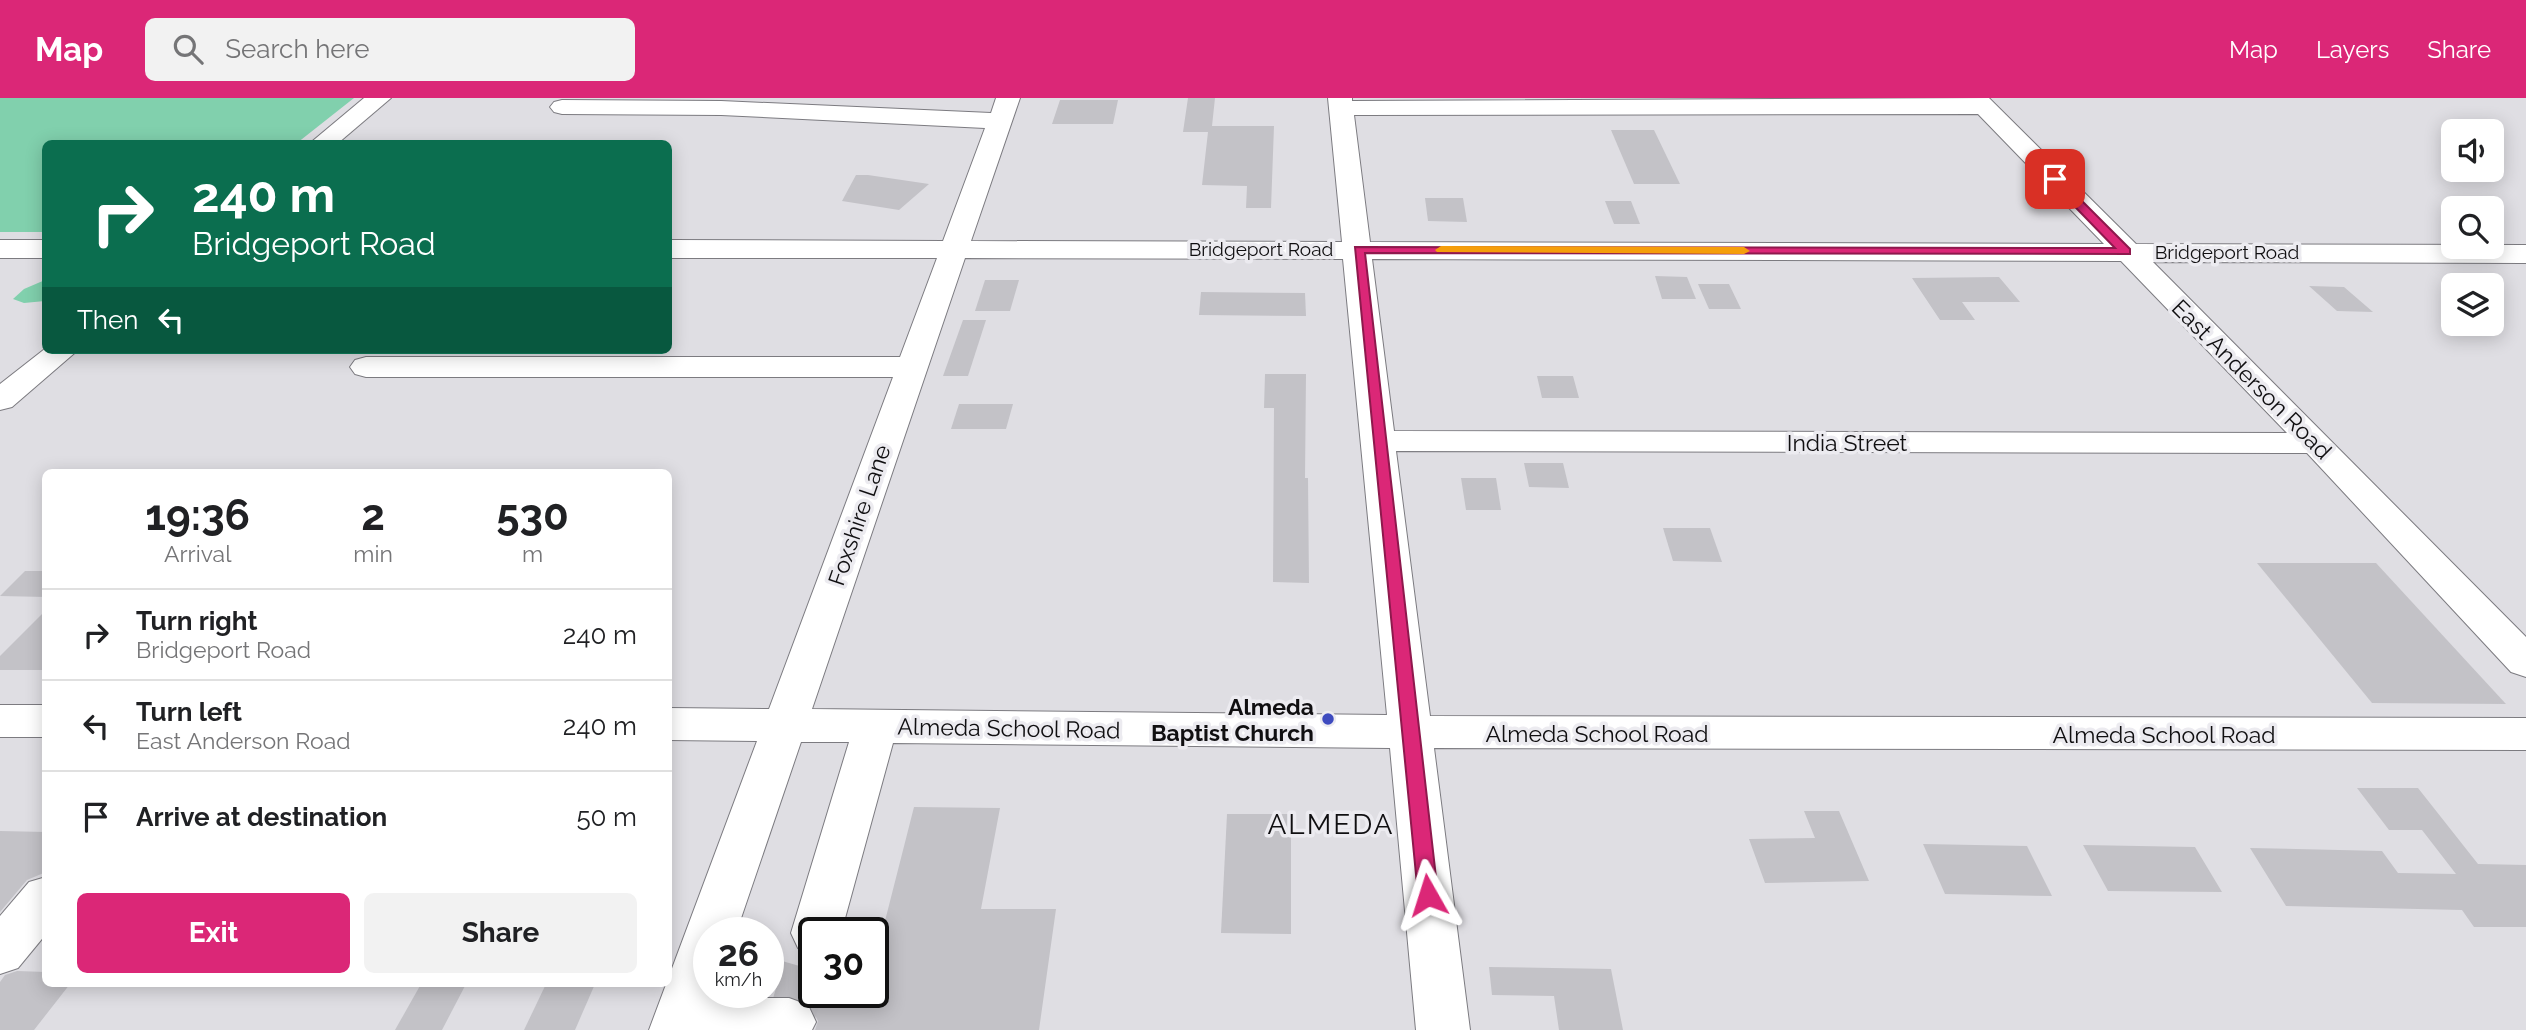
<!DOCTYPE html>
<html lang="en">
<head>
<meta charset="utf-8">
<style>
  body { margin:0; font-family:Raleway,sans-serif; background:#f2f2f2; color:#202124; height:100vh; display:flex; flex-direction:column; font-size:26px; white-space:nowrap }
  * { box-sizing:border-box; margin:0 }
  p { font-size:23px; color:#757577 }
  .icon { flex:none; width:38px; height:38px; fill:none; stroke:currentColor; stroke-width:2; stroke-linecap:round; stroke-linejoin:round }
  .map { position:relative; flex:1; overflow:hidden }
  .sheet { position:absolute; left:42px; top:371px; width:630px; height:518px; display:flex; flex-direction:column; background:#fff; border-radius:10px; box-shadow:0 4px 18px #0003 }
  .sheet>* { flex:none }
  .banner { position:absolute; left:42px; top:42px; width:630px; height:214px; border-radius:10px; box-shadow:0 4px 18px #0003; background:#0b6e4f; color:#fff; overflow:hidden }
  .buttons { position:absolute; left:2441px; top:21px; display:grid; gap:14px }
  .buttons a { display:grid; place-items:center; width:63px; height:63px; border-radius:10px; background:#fff; box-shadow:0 4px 18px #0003; font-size:35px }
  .speed { position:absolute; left:693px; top:819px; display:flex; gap:14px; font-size:35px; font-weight:700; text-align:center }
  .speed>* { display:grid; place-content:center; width:91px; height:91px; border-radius:50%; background:#fff; box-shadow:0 4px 18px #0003; line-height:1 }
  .speed small { font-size:18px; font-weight:400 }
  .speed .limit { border:4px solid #111; border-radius:10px; background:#fff; color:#111 }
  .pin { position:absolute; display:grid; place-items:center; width:60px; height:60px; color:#fff; margin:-30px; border-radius:14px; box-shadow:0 4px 10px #0006 }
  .me { position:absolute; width:77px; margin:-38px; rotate:354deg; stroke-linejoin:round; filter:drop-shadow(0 0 5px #0008) }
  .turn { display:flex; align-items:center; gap:24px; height:147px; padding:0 35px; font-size:32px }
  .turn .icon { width:91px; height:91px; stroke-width:2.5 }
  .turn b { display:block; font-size:49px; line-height:60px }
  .then { display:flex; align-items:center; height:66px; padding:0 35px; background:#0003; gap:14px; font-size:26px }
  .eta { display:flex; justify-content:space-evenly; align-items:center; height:119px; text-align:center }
  .eta b { font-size:42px; font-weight:700; line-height:49px }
  .button { display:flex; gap:14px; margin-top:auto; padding:14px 35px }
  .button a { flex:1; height:80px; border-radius:10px; background:#db2777; color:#fff; font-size:28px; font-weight:700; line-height:80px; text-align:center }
  .button a+a { background:#f2f2f2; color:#202124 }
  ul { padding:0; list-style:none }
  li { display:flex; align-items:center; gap:21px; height:91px; padding:0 35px; border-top:2px solid #e0e0e0 }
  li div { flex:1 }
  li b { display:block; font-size:26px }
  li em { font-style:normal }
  header { display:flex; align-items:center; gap:42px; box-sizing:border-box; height:98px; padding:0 35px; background:#db2777; color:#fff }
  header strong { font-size:33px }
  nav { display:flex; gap:38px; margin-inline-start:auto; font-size:24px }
  .search { width:490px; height:63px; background:#f2f2f2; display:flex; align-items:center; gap:18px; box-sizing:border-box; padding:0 24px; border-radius:10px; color:#757577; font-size:26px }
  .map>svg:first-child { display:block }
</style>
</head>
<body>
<header>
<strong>Map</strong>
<div class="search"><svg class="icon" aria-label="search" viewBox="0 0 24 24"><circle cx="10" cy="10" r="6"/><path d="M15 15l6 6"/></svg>Search here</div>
<nav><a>Map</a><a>Layers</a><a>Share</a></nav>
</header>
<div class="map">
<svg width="2526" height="932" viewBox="0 0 2526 932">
  <rect width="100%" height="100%" fill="#dfdee3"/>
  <!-- green -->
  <g fill="#81d0ad">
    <polygon points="0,0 354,0 297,45 46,46 45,134 0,134"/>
    <polygon points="45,182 45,203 24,205 13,201 24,191"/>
  </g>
  <!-- building -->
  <g fill="#c3c2c7">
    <polygon points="1188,0 1215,0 1212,28 1274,28 1271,110 1246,110 1247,88 1202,87 1208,34 1183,34"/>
    <polygon points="1060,2 1118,2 1113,26 1052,26"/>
    <polygon points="1611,32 1654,32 1680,86 1634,86"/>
    <polygon points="856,77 868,77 929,86 899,112 842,103"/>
    <polygon points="1425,100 1463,100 1467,124 1428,123"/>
    <polygon points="1605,103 1631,103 1640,126 1614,126"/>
    <polygon points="1655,178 1687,179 1696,201 1662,201"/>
    <polygon points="1999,179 2020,204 1962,204 1975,222 1940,222 1912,180"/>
    <polygon points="985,182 1019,182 1010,213 975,213"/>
    <polygon points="1698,186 1729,186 1741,211 1709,211"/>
    <polygon points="2309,188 2344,189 2373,214 2337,213"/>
    <polygon points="1201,194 1305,195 1306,218 1199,217"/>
    <polygon points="963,222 986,222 968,278 943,278"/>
    <polygon points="1265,276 1306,276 1305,380 1308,380 1309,485 1273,484 1274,310 1264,310"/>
    <polygon points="1537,278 1573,278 1579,300 1542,300"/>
    <polygon points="959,306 1013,306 1006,331 951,331"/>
    <polygon points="1524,365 1563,365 1569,390 1529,389"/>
    <polygon points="1461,380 1496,380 1501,412 1466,412"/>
    <polygon points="1663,430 1710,430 1722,464 1673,463"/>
    <polygon points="2257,465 2376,465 2506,606 2372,605"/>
    <polygon points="25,473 46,473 46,499 0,498"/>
    <polygon points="46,512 46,572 0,572 0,558"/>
    <polygon points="2357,690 2418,690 2478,766 2526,767 2526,829 2474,829 2462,812 2286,808 2250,750 2382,753 2398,775 2456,776 2422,732 2389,732"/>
    <polygon points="914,709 1000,710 981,811 1056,811 1039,932 815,932 818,923 814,915 820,894 873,894 873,870"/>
    <polygon points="1804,713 1839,713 1869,783 1765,785 1749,741 1815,740"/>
    <polygon points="1227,716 1291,716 1291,836 1221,835"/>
    <polygon points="0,733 46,734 46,774 27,782 0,814"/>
    <polygon points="1923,746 2027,748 2052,798 1945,796"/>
    <polygon points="2083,747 2195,749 2222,794 2108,793"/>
    <polygon points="803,855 814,858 814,913 809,905 790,898"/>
    <polygon points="1489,869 1611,871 1623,932 1559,932 1554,898 1492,897"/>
    <polygon points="17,873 46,874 46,886 70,886 34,932 0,932 0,884 5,877"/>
    <polygon points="421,886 466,886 442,932 395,932"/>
    <polygon points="546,886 595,886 575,932 524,932"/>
  </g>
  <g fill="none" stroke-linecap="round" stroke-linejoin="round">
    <!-- minor-tunnel -->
    <polyline stroke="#c0bfc4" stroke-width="46" stroke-dasharray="46 24" stroke-linecap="butt" points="793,914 808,863"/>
    <!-- minor casing -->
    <g stroke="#7c7b80" stroke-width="2">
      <g id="minor">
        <polygon points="364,0 391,0 337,46 309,46"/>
        <path d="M 996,0 L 1020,0 L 971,143 L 1342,144 L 1328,0 L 1352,0 L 1352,3 L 1989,0 L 2136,146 L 2526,147 L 2526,165 L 2153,164 L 2526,539 L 2526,579 L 2511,574 L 2307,355 L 1396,353 L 1430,618 L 2526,620 L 2526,652 L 1434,650 L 1470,932 L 1416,932 L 1390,650 L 893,645 L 841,835 L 814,835 L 814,856 L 798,850 L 791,835 L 849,644 L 801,644 L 736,835 L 709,835 L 709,894 L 716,894 L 714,900 L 789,900 L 808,907 L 816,924 L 812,932 L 649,932 L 757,643 L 668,642 L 668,610 L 769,611 L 893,279 L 366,279 L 355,276 L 350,269 L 355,262 L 366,259 L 900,259 L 937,160 L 668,160 L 668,142 L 943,143 L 985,30 L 721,17 L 562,16 L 554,14 L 550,9 L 554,4 L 562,2 L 721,3 L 991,15 ZM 1978,16 L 2104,146 L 1370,144 L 1354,17 ZM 965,160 L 1343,161 L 1387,617 L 812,611 ZM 1372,161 L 2121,163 L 2287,335 L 1394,333 Z"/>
        <rect x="0" y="142" width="46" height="18"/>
        <polygon points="46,250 46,252 78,252 12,309 0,312 0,286"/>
        <rect x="0" y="607" width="46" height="32"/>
        <polygon points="46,779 46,836 18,870 0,876 0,818 29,784"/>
      </g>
    </g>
    <!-- minor -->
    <use href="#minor" fill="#fff" fill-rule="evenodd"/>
  </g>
  <!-- route -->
  <polygon fill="#db2777" stroke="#8e194d" stroke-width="2" points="2051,79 2058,79 2130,151 2130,156 1365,155 1438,797 1435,803 1428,805 1421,803 1418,797 1355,149 2115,150 2051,84"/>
  <!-- slow -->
  <polygon fill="#f59e0b" points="1441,148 1744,149 1750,153 1744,156 1437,154 1435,152"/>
  <!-- markers -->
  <circle fill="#3e4bbf" stroke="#ecebf0" stroke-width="2.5" cx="1328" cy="621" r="7"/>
  <g text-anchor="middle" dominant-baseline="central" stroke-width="7" stroke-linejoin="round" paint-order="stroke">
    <!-- far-street labels -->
    <g font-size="19" fill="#100f11" stroke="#ecebf0">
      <text x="1261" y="151">Bridgeport Road</text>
      <text x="2227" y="154">Bridgeport Road</text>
    </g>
    <!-- street labels -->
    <g font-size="23" fill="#100f11" stroke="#ecebf0">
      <text transform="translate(2252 281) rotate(45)">East Anderson Road</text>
      <text x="1847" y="344">India Street</text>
      <text transform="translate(859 417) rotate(-71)">Foxshire Lane</text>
      <text transform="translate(1009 630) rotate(1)">Almeda School Road</text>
      <text x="1597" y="635">Almeda School Road</text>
      <text x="2164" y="636">Almeda School Road</text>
    </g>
    <!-- poi labels -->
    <g font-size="23" font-weight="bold" fill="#100f11" stroke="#ecebf0" text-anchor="end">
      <text x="1314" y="608">Almeda<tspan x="1314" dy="26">Baptist Church</tspan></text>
    </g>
    <!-- near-neighbourhood labels -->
    <g font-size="28" letter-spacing="2" fill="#100f11" stroke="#ecebf0">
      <text x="1331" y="726">ALMEDA</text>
    </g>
  </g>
</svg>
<div class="buttons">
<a><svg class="icon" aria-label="sound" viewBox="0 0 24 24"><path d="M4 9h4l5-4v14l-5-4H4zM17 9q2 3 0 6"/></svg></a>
<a><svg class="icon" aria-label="search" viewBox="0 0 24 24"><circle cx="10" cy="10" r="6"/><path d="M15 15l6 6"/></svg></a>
<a><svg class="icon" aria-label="layers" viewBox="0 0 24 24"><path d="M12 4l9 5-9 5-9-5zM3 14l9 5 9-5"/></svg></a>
</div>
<div class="speed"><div>26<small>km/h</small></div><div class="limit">30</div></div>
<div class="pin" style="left:2055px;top:81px;background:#d93025"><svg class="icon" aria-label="arrive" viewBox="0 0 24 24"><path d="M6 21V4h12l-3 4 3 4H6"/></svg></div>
<svg class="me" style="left:1428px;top:797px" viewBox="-20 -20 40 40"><path d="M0-17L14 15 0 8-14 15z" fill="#db2777" stroke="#fff" stroke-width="4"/></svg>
<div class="banner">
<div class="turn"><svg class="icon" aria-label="right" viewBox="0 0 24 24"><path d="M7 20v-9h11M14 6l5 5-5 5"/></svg><div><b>240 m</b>Bridgeport Road</div></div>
<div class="then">Then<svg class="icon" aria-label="left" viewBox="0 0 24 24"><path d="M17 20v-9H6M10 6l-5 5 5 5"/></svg></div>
</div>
<section class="sheet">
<div class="eta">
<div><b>19:36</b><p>Arrival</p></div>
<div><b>2</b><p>min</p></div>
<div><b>530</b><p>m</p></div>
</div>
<ul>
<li><svg class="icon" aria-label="right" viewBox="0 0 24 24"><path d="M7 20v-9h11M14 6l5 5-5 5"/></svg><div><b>Turn right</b><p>Bridgeport Road</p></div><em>240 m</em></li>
<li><svg class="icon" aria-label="left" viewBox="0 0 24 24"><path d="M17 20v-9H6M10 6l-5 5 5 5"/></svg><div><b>Turn left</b><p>East Anderson Road</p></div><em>240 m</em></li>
<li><svg class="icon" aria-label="arrive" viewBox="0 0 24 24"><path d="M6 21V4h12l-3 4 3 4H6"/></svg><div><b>Arrive at destination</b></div><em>50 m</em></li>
</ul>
<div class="button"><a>Exit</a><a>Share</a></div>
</section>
</div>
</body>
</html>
